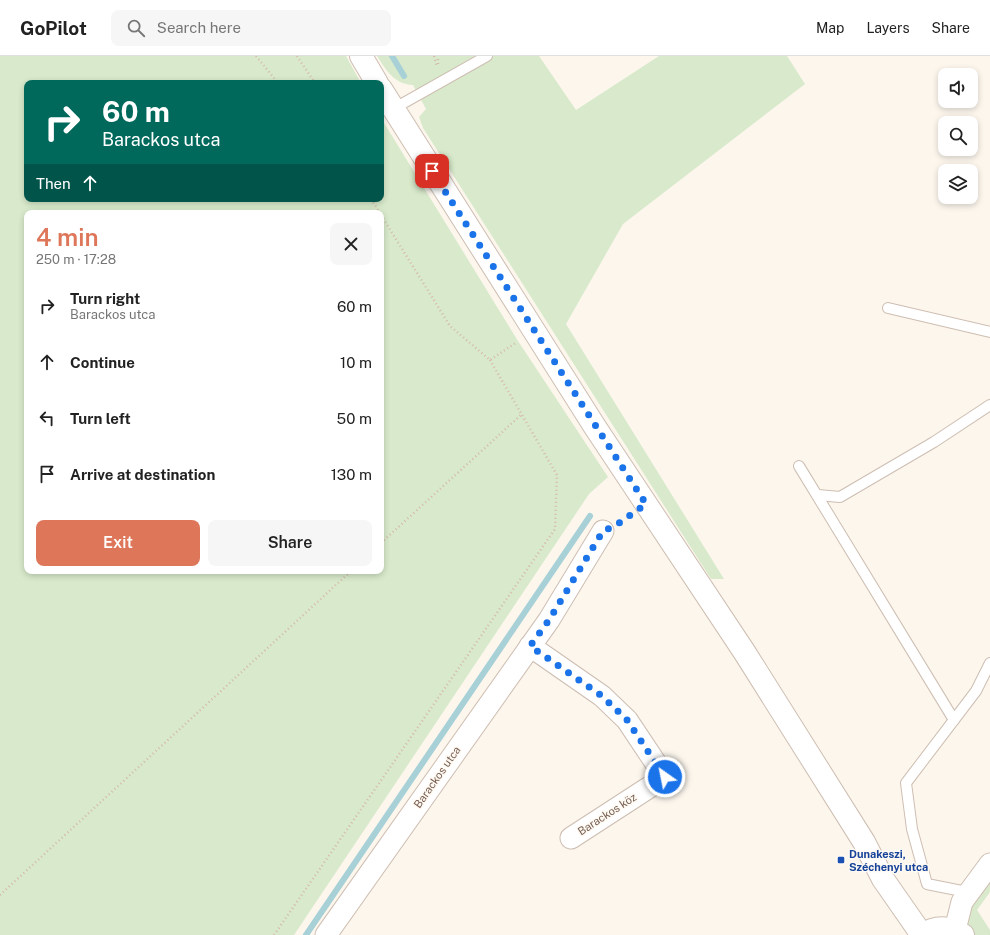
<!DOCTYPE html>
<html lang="en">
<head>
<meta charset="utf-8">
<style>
  body { margin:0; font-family:"Public Sans",sans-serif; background:#f6f6f6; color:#222; height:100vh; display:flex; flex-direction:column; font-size:15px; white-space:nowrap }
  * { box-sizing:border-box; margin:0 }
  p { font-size:13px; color:#767676 }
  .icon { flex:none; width:22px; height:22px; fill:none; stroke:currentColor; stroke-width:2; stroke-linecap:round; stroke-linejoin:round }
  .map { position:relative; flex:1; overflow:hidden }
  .side { position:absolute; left:24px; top:154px; width:360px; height:364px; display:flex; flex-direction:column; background:#fff; border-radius:8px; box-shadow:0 2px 6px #0003 }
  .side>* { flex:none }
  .banner { position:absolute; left:24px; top:24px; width:360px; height:122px; border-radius:8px; box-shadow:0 2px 6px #0003; background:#00695c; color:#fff; overflow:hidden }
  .tools { position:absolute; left:938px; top:12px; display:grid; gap:8px }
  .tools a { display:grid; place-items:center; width:40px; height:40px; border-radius:8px; background:#fff; box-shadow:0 2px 6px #0003; font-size:20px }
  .pin { position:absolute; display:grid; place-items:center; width:34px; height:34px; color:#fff; margin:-17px; border-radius:8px; box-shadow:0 2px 6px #0006 }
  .me { position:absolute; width:44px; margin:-22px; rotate:327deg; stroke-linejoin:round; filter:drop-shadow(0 0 3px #0008) }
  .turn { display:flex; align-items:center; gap:14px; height:84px; padding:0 12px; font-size:18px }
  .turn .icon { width:52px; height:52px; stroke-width:2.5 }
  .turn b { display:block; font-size:28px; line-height:34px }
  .then { display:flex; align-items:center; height:38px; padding:0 12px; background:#0003; gap:8px; font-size:15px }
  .round { display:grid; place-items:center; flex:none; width:42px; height:42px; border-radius:8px; background:#f6f6f6 }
  .head { display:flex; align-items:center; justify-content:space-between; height:68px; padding:0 12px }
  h1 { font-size:24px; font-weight:600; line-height:30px; color:#de765a }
  .button { display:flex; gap:8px; margin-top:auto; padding:8px 12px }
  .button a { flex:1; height:46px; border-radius:8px; background:#de765a; color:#fff; font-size:16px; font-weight:600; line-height:46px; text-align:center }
  .button a+a { background:#f6f6f6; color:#222 }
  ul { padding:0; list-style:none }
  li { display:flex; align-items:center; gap:12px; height:56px; padding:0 12px }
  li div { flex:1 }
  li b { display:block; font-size:15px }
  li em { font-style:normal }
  header { display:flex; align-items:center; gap:24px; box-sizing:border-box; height:56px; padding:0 20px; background:#fff; border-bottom:1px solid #e0e0e0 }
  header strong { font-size:19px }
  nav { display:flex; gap:22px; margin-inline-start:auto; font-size:14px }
  .search { width:280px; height:36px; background:#f6f6f6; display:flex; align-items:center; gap:10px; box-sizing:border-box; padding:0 14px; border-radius:8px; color:#767676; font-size:15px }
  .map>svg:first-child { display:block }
</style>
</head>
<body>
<header>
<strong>GoPilot</strong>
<div class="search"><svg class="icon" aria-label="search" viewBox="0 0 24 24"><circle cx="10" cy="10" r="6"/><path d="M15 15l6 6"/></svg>Search here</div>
<nav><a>Map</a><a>Layers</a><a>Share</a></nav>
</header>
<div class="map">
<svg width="990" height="879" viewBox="0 0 990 879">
  <rect width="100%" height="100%" fill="#fcf6ed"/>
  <!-- green -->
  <g fill="#d8eacb" fill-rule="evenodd">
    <path d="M 0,0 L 346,0 L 361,27 L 27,27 L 27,143 L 381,143 L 381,62 L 518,285 L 608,421 L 589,438 L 294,879 L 0,879 ZM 27,157 L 381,157 L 381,515 L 27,515 Z"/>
    <path d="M 377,0 L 539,0 L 576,54 L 659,0 L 787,0 L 805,28 L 623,168 L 566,268 L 724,523 L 711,523 L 423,72 L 419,61 L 426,53 L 413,29 C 394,28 387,15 377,0 Z"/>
    <polygon points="990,821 990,836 977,854 990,874 990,879 963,879 961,857"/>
  </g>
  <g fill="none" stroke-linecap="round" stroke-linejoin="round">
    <!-- stream -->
    <g stroke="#a8d0d7" stroke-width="6">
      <polyline points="392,0 404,20"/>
      <polyline points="306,879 590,460"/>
    </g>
    <!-- service casing -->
    <g stroke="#cebeb2" stroke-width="12">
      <g id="service">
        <polyline points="393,53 487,0"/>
        <polyline points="888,252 990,276"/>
        <polyline points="799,410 954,664"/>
        <polyline points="818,439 840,441 934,386 990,349"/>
        <polyline points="967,836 927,828 912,773 906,727 976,635 990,607"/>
      </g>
    </g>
    <!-- minor casing -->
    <g stroke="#cebeb2" stroke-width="23">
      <g id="minor">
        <polyline points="530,590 602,640 627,664 665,721 571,782"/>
        <polyline points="955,874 962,846 990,808"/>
        <polyline points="326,879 549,564 603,475"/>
      </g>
    </g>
    <!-- tertiary casing -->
    <g stroke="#cebeb2" stroke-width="24">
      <g id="tertiary">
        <polyline points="361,0 377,27"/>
        <polyline points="381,33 595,371 745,597 864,786 883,823 922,879"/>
        <path d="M 922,879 C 935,870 949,870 963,879"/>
      </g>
    </g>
    <!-- path -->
    <g stroke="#d6b9a8" stroke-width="2.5" stroke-dasharray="1 3" stroke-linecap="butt">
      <polyline points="256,0 278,27"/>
      <polyline points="297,0 315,27"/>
      <polyline points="434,0 437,11"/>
      <polyline points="438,8 438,0"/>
      <polyline points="371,143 380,157"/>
      <polyline points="381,159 450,270 490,304 517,286"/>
      <polyline points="381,487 522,358"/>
      <polyline points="0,839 351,515"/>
      <polyline points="274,879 555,473 557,419 490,304"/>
    </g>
    <!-- service -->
    <use href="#service" stroke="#fff" stroke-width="10"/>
    <!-- minor -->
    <use href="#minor" stroke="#fff" stroke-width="21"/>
    <!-- tertiary -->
    <use href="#tertiary" stroke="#fff" stroke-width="22"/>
  </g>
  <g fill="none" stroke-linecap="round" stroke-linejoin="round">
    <!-- route -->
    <polyline stroke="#1a73e8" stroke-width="7" stroke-dasharray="0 12.6" points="432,115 646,448 615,470 603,475 549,564 530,590 602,640 627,664 665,721"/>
  </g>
  <!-- markers -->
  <rect fill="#1a4fb4" stroke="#fefaf3" stroke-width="1.5" x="837" y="800" width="8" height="8" rx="2"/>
  <g text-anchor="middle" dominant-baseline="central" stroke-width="3" stroke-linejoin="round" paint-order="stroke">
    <!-- street labels -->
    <g font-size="11" fill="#775d50" stroke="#fefaf3">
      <text transform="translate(437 721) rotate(-55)">Barackos utca</text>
      <text transform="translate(607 758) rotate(-33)">Barackos köz</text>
    </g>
    <!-- transit labels -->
    <g font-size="11" font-weight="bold" fill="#164399" stroke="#fefaf3" text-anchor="start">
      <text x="849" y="798">Dunakeszi,<tspan x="849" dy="13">Széchenyi utca</tspan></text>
    </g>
  </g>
</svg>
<div class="tools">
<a><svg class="icon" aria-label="sound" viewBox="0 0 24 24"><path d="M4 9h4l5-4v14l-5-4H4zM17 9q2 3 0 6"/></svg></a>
<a><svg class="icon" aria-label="search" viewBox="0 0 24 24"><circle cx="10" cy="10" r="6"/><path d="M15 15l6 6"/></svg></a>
<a><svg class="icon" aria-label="layers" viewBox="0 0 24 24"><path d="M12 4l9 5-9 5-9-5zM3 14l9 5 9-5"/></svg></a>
</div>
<div class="pin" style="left:432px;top:115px;background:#d93025"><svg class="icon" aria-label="arrive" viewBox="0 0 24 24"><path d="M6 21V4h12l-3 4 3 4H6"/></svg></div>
<svg class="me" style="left:665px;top:721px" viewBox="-20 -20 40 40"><circle r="17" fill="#1a73e8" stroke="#fff" stroke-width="3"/><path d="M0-11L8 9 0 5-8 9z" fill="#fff"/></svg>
<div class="banner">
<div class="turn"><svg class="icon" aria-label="right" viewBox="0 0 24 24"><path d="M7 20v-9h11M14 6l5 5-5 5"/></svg><div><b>60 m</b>Barackos utca</div></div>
<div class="then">Then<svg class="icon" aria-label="ahead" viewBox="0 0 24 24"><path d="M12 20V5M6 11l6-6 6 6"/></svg></div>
</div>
<section class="side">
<div class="head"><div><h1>4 min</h1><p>250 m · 17:28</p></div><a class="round"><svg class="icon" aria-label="close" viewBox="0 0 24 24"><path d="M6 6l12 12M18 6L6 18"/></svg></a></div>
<ul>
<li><svg class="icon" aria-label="right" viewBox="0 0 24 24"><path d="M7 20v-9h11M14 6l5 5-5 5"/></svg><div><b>Turn right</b><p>Barackos utca</p></div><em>60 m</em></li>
<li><svg class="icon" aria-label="ahead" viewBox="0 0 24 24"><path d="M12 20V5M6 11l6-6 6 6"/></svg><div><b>Continue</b></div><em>10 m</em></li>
<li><svg class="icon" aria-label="left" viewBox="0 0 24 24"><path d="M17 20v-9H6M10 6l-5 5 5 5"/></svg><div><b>Turn left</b></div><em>50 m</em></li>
<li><svg class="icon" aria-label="arrive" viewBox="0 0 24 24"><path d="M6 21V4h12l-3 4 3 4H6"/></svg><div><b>Arrive at destination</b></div><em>130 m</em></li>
</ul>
<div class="button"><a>Exit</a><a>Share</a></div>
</section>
</div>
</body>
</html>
